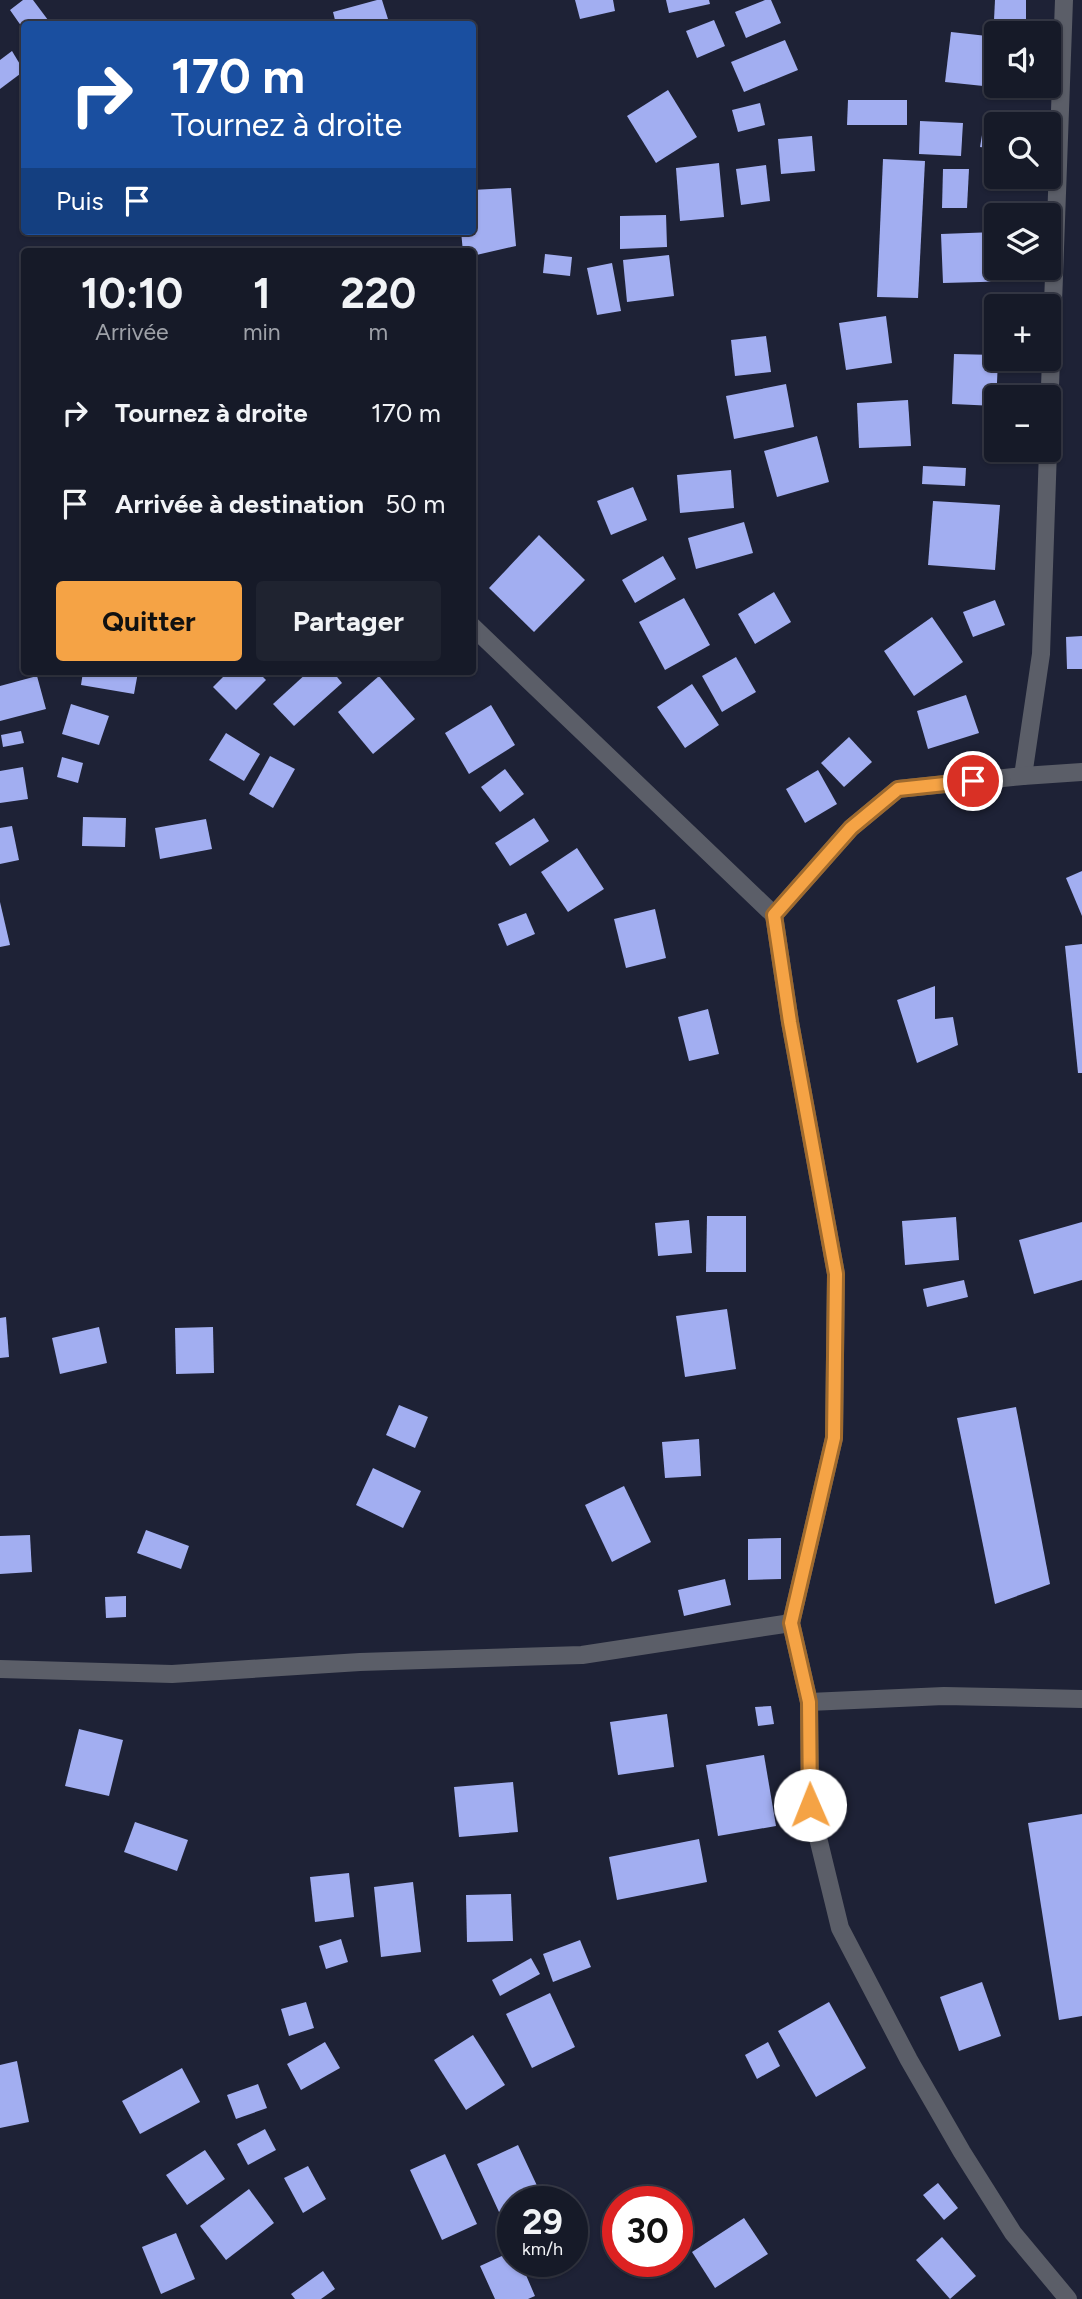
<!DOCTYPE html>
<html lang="fr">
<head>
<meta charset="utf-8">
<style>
  body { margin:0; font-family:Figtree,sans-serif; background:#1f2330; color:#f1f3f6; height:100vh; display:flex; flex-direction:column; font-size:26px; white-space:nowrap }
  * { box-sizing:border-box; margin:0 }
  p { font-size:23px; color:#9ea1a8 }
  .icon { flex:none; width:38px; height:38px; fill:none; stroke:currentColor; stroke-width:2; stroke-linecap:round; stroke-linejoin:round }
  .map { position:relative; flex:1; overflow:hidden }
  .details { position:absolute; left:21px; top:248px; width:455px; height:427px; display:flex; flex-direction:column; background:#161a28; border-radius:7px; box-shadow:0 2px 5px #0004,0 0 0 2px #353845 }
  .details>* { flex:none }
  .guide { position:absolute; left:21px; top:21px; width:455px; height:214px; border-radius:7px; box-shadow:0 2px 5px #0004,0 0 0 2px #353845; background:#1a4fa0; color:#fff; overflow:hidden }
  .controls { position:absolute; left:984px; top:21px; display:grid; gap:14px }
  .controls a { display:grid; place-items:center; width:77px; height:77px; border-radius:7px; background:#161a28; box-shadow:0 2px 5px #0004,0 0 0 2px #353845; font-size:35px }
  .speed { position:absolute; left:497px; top:2186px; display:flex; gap:14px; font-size:35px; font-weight:700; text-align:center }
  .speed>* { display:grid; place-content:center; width:91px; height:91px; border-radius:50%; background:#161a28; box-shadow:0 2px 5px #0004,0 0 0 2px #353845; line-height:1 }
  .speed small { font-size:18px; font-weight:400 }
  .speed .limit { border:10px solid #d22; background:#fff; color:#111 }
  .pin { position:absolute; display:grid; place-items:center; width:60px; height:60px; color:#fff; margin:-30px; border:4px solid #fff; border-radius:50%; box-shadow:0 2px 7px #0007 }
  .me { position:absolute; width:77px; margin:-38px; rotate:359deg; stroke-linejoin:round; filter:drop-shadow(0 0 5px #0008) }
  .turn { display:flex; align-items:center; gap:24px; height:147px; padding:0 35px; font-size:32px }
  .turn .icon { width:91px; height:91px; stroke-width:2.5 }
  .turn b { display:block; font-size:49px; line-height:60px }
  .then { display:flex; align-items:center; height:66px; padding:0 35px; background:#0003; gap:14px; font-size:26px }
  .eta { display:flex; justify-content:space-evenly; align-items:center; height:119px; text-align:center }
  .eta b { font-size:42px; font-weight:700; line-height:49px }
  .cta { display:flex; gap:14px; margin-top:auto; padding:14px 35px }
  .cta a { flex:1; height:80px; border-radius:7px; background:#f5a345; color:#111; font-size:28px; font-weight:700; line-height:80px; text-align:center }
  .cta a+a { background:#1f2330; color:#f1f3f6 }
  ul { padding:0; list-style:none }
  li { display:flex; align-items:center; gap:21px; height:91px; padding:0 35px }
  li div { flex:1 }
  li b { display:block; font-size:26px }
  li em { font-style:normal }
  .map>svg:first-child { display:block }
</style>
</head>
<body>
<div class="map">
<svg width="1082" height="2299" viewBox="0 0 1082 2299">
  <rect width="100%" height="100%" fill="#1e2236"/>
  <!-- building -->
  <g fill="#a2aef1">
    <polygon points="23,0 33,0 51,24 24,24 24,30 10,10"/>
    <polygon points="377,0 382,0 388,19 367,24 336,24 333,12"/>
    <polygon points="575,0 613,0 615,11 580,19"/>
    <polygon points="666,0 709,0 710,4 669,13"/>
    <polygon points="765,0 771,0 781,23 746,38 735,12"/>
    <polygon points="995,0 1026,0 1026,20 994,20"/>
    <polygon points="714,20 725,46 697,58 686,31"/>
    <polygon points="951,32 996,37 993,87 945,82"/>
    <polygon points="785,40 798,70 744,92 731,62"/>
    <polygon points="12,51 24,71 0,89 0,60"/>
    <polygon points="668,90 697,137 656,163 627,116"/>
    <polygon points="848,100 907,100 907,125 847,125"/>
    <polygon points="760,103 765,125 738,132 732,110"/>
    <polygon points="985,117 1020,123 1019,124 996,124 996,149 980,147"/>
    <polygon points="920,121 963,123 961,156 919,154"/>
    <polygon points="812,136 815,171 781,174 778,139"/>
    <polygon points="883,159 925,161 918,298 877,297"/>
    <polygon points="719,163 724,217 680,221 676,168"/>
    <polygon points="766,165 770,201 741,205 736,169"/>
    <polygon points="943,169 969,169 967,208 942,208"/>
    <polygon points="511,188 516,246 472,256 472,252 463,252 461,231 472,231 472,190"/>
    <polygon points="666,215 667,247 620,249 620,216"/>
    <polygon points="996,232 996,268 1018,268 1019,281 943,283 941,234"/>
    <polygon points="545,254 572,257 570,276 543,273"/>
    <polygon points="669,255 674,296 627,302 623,260"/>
    <polygon points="612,263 621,311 597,315 587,268"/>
    <polygon points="886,316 892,363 846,370 839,323"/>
    <polygon points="766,336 771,372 735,376 731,340"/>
    <polygon points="954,354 996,355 996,359 998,359 996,406 952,404"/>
    <polygon points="786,384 794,427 734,439 726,396"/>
    <polygon points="908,400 911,446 859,448 857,403"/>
    <polygon points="817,436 829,482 777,497 764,451"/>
    <polygon points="923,466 966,468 965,486 922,484"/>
    <polygon points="731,470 734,508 680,513 677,475"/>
    <polygon points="633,487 647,520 611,535 597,501"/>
    <polygon points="933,501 1000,505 995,570 928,565"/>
    <polygon points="744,522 753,553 696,569 688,538"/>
    <polygon points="539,535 585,580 534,632 489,588"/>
    <polygon points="20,541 24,541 24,575 22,575"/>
    <polygon points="663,556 676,579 635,603 622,580"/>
    <polygon points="774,592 791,622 755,644 738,614"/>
    <polygon points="684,598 710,645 665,670 639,622"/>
    <polygon points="995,600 1005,625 973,637 963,612"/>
    <polygon points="932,617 963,662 914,696 884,651"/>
    <polygon points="1082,636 1082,669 1067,669 1066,637"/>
    <polygon points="736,657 756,692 722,712 702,676"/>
    <polygon points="83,672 138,672 134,694 81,685"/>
    <polygon points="228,672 258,672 266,680 236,710 213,687"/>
    <polygon points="308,672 333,672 342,683 294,726 273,704"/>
    <polygon points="37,676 46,709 0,721 0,686"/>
    <polygon points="379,676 415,719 373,754 338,712"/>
    <polygon points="692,684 719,725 685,748 657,707"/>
    <polygon points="966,695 979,733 928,749 917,711"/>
    <polygon points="71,704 109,716 99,745 62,734"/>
    <polygon points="491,705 515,745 469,774 445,733"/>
    <polygon points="21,731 24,743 3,747 1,735"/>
    <polygon points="226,733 260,754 244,781 209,760"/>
    <polygon points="849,737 872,762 844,787 821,763"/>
    <polygon points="270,756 295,769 273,808 249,794"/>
    <polygon points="62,757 83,763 78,783 57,777"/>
    <polygon points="23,767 28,799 0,803 0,771"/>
    <polygon points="505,769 524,794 500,812 481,787"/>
    <polygon points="818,770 837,804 805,823 786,789"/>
    <polygon points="83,817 126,818 125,847 82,846"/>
    <polygon points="534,818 549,841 510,866 495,843"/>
    <polygon points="206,819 212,849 160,859 155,828"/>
    <polygon points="12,826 19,860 0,864 0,828"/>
    <polygon points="577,848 604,889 568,912 541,872"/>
    <polygon points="1082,871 1082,916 1066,878"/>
    <polygon points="0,902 10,945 0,947"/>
    <polygon points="655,909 666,958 626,968 614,919"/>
    <polygon points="526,913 535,934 507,946 498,924"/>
    <polygon points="1082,944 1082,1073 1078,1073 1065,946"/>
    <polygon points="935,986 935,1019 953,1017 958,1045 917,1063 897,1000"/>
    <polygon points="708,1009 719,1054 689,1061 678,1017"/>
    <polygon points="707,1216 746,1216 746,1272 706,1272"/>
    <polygon points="956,1217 959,1260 905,1265 902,1221"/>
    <polygon points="689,1220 692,1253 658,1256 655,1223"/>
    <polygon points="1082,1222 1082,1280 1034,1294 1019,1240"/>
    <polygon points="964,1280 968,1297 927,1307 923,1289"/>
    <polygon points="727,1309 736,1369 685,1377 676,1316"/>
    <polygon points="6,1317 9,1357 0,1358 0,1318"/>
    <polygon points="99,1327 107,1363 60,1374 52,1338"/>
    <polygon points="213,1327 214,1373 176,1374 175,1328"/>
    <polygon points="399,1405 428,1417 415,1448 386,1435"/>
    <polygon points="1016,1407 1050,1584 995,1604 957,1418"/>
    <polygon points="699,1439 701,1476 665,1478 662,1442"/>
    <polygon points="373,1468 421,1491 403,1528 356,1505"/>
    <polygon points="624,1486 651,1542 612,1562 585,1505"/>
    <polygon points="146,1530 189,1546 181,1569 137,1553"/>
    <polygon points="30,1535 32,1572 0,1574 0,1536"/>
    <polygon points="781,1538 781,1579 748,1580 748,1539"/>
    <polygon points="725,1579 731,1605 684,1616 678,1590"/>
    <polygon points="126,1596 126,1617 106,1618 105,1597"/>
    <polygon points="771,1706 774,1724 758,1726 755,1707"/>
    <polygon points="667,1714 674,1767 618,1775 610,1722"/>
    <polygon points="79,1729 123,1740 109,1796 65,1786"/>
    <polygon points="764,1755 776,1826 718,1836 706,1765"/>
    <polygon points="513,1782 518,1832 459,1837 454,1787"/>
    <polygon points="1082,1814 1082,2016 1059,2020 1028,1823"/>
    <polygon points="135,1822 188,1840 177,1871 124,1852"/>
    <polygon points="699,1839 707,1882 617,1900 609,1857"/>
    <polygon points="349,1873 354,1917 315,1922 310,1877"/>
    <polygon points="413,1882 421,1952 381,1957 374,1887"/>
    <polygon points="511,1894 513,1941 467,1942 466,1895"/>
    <polygon points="341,1939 348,1962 326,1969 319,1946"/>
    <polygon points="580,1940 591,1967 553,1982 543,1954"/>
    <polygon points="531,1958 540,1974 500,1996 492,1980"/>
    <polygon points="982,1982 1001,2036 959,2051 940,1997"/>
    <polygon points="550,1993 575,2047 532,2068 506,2014"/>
    <polygon points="306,2002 314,2028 289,2036 281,2009"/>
    <polygon points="829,2002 866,2068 816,2097 778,2031"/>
    <polygon points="473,2035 505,2085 466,2110 434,2060"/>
    <polygon points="325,2042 340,2068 301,2090 287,2064"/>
    <polygon points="768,2042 780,2066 757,2079 745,2055"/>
    <polygon points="17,2061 29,2122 0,2128 0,2065"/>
    <polygon points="182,2068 200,2102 140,2134 122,2101"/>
    <polygon points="258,2084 267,2108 236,2119 227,2095"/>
    <polygon points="265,2129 276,2150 248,2165 237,2144"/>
    <polygon points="518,2145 540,2192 520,2202 513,2202 513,2205 499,2212 477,2164"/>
    <polygon points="205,2150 225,2179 187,2205 166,2175"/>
    <polygon points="445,2154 477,2224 442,2240 410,2170"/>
    <polygon points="308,2166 326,2199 303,2213 284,2178"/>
    <polygon points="938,2183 958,2208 944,2220 923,2195"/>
    <polygon points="249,2189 274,2223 226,2260 200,2226"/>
    <polygon points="683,2212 692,2233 677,2239 677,2214"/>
    <polygon points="744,2218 768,2254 715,2288 692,2252"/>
    <polygon points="176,2233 195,2279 161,2294 142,2247"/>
    <polygon points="942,2237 976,2276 950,2299 916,2260"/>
    <polygon points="513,2251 513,2261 520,2261 535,2296 528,2299 495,2299 480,2266"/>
    <polygon points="629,2261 658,2261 635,2272"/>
    <polygon points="323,2271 335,2289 321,2299 295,2299 291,2294"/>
  </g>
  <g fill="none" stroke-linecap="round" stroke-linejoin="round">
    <!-- minor -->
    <g stroke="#5b5e68" stroke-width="18">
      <polyline points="1048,442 1064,0"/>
      <polyline points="472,626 774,915"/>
      <polyline points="1023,776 1041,654 1048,450"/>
      <polyline points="0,1669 172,1674 360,1662 582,1655 791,1623"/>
      <polyline points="809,1702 944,1696 1082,1699"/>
      <polyline points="1068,2299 1013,2233 962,2152 909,2060 840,1928 810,1805 809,1702 791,1623 834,1438 836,1274 790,1022 774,915 851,828 898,789 1023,776 1082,772"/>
    </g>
  </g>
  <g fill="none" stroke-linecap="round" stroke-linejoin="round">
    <!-- route casing -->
    <g stroke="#9f6a2d" stroke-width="18">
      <polyline id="route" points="810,1805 809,1702 791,1623 834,1438 836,1274 790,1022 774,915 851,828 898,789 973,781"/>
    </g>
    <!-- route -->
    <use href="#route" stroke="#f5a345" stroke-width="12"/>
  </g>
</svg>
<div class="controls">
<a><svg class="icon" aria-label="sound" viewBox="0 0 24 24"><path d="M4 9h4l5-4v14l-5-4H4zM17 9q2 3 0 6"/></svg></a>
<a><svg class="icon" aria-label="search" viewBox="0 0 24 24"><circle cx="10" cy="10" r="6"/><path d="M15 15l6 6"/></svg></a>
<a><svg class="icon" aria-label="layers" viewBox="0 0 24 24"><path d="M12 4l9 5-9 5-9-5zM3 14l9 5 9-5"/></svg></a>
<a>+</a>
<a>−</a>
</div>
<div class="speed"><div>29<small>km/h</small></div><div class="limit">30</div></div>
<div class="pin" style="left:973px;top:781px;background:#d93025"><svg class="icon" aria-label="arrive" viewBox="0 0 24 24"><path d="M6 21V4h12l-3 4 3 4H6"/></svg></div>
<svg class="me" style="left:810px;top:1805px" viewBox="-20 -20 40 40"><circle r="19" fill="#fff"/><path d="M0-13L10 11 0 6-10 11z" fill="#f5a345"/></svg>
<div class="guide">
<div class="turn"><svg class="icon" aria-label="right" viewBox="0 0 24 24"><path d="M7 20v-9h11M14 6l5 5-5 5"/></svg><div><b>170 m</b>Tournez à droite</div></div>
<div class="then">Puis<svg class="icon" aria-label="arrive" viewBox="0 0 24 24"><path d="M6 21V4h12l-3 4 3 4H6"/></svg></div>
</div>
<section class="details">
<div class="eta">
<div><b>10:10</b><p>Arrivée</p></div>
<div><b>1</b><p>min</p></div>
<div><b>220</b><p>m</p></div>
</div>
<ul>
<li><svg class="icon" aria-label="right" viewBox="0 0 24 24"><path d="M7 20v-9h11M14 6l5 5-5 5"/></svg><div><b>Tournez à droite</b></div><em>170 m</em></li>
<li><svg class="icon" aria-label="arrive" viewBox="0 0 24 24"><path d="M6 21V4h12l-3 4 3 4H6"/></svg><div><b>Arrivée à destination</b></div><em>50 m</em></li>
</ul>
<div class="cta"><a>Quitter</a><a>Partager</a></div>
</section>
</div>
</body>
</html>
